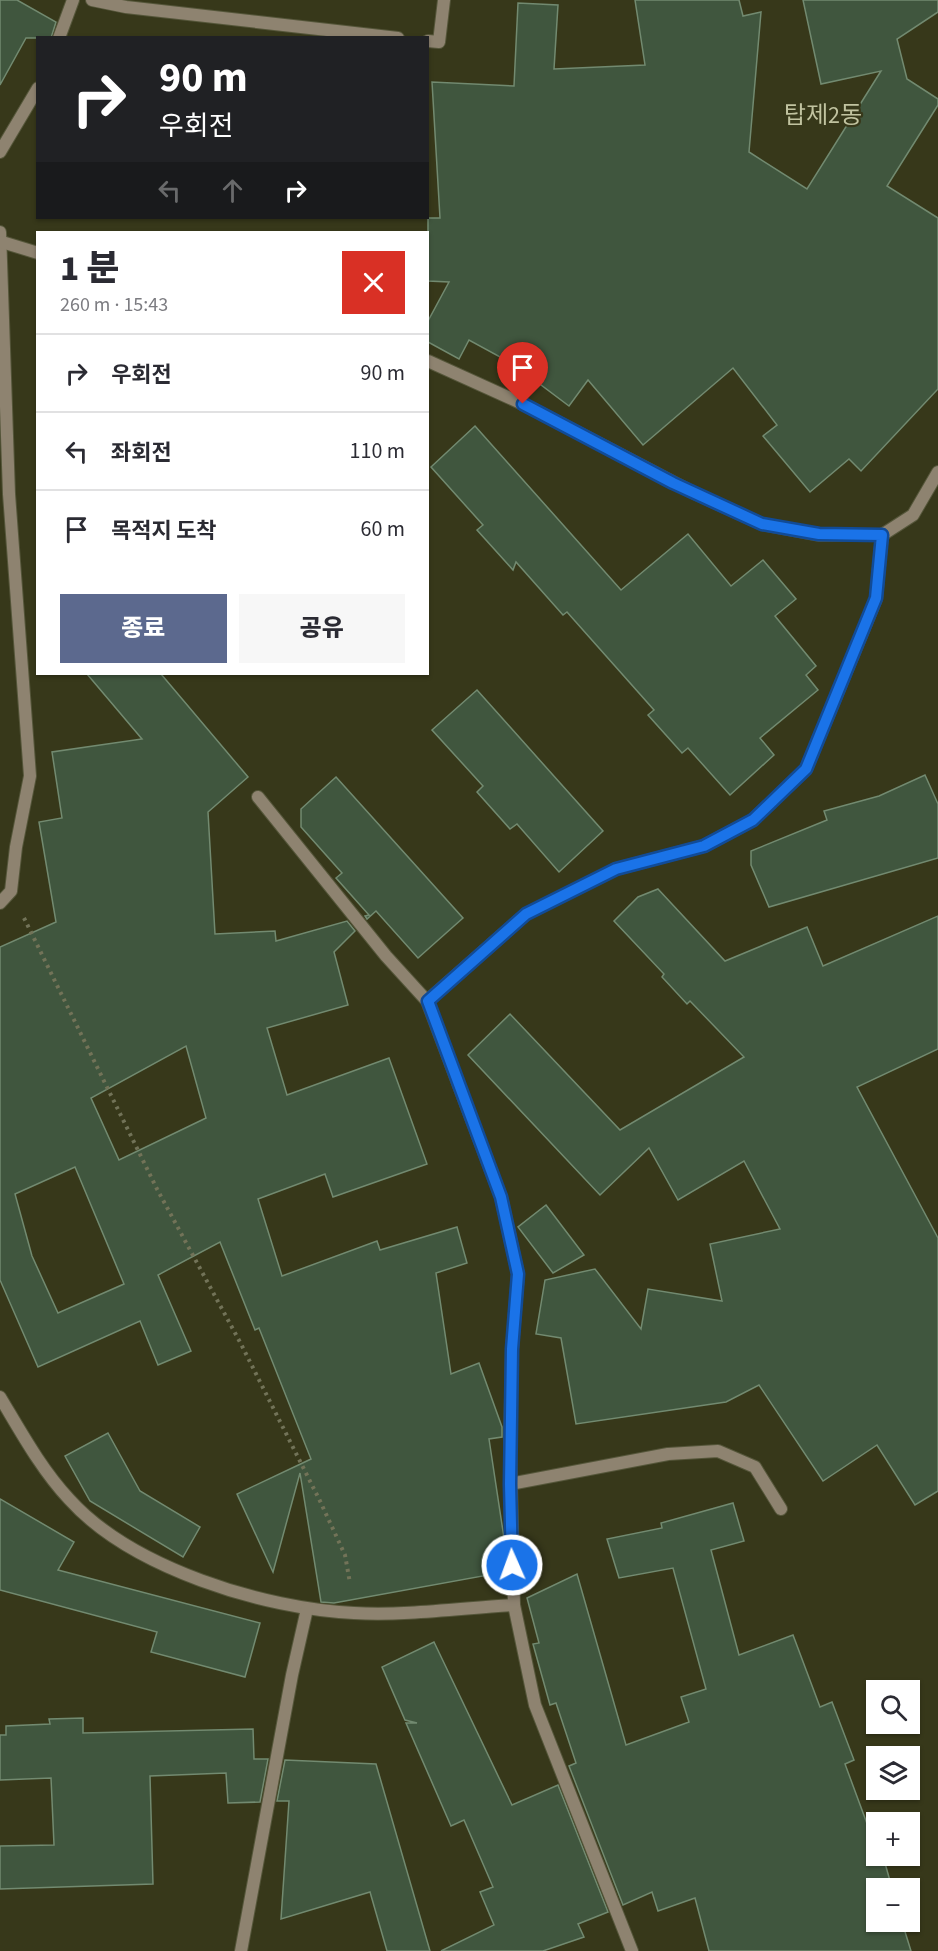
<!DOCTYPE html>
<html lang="ko">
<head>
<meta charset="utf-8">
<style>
  body { margin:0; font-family:"Source Sans 3","Noto Sans KR",sans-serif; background:#f7f7f7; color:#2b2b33; height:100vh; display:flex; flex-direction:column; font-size:22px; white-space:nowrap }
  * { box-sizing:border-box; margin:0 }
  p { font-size:20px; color:#7c7c81 }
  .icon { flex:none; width:33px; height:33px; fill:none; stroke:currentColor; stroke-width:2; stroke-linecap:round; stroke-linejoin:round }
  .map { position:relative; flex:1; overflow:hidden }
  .drawer { position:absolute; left:36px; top:231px; width:393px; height:444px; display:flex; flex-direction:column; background:#fff; border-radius:0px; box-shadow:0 2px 4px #0004 }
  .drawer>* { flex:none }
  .hud { position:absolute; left:36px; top:36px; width:393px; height:183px; border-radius:0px; box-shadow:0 2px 4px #0004; background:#202124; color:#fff; overflow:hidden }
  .controls { position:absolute; left:866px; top:1680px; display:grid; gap:12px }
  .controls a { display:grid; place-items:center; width:54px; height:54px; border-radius:0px; background:#fff; box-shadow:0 2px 4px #0004; font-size:30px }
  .pin { position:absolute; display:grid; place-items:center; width:51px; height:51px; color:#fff; margin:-62px -26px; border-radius:50% 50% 50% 0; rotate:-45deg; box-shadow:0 0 6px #0007 }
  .pin .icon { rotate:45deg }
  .me { position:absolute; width:66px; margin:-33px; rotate:358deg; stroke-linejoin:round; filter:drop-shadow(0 0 4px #0008) }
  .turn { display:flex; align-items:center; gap:21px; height:126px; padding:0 24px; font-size:27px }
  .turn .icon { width:78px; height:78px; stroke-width:2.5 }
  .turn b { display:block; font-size:42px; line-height:51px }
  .lanes { display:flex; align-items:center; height:57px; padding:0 24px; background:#0003; justify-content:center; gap:30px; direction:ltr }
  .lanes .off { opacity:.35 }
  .round { display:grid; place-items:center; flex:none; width:63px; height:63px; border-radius:0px; background:#f7f7f7 }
  .headline { display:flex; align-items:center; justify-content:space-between; height:102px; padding:0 24px }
  h1 { font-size:36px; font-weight:800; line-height:45px }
  .button { display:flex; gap:12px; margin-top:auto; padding:12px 24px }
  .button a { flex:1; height:69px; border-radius:0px; background:#5c698e; color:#fff; font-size:24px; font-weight:800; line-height:69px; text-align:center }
  .button a+a { background:#f7f7f7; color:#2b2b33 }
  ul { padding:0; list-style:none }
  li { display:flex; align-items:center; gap:18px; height:78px; padding:0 24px; border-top:2px solid #e1e1e2 }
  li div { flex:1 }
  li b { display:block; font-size:22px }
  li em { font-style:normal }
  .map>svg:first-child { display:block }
</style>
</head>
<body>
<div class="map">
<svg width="938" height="1951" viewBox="0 0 938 1951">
  <rect width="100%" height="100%" fill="#37381a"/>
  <!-- building -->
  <g fill="#40563e" stroke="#728a70" stroke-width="1.5" fill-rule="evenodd">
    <polygon points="0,0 17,0 56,22 51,38 26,38 0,85"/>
    <polygon points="635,0 739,0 743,16 761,12 749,152 807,189 881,71 821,84 803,0 938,0 938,12 897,39 907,79 938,99 938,105 887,186 938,218 938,389 861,471 849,459 810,492 763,436 777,425 733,368 643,445 588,380 569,406 513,364 469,340 459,359 428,342 428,321 449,282 428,281 428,218 440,218 432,82 514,86 518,3 558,5 554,69 645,65"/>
    <polygon points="475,426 621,590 688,534 731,586 763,560 796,599 775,616 816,666 806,675 818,690 760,738 774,755 730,795 688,748 682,753 648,715 654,710 567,612 563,615 516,562 513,570 477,530 483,525 431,467"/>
    <path d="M 87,674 L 161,674 L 248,777 L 208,812 L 215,934 L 275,931 L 276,941 L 347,921 L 355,931 L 334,952 L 348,1005 L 267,1028 L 287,1095 L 389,1058 L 427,1164 L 333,1197 L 325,1174 L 258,1199 L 282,1276 L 377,1241 L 380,1250 L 457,1227 L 467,1263 L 436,1273 L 451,1374 L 479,1363 L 502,1427 L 502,1437 L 489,1439 L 504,1538 L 505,1572 L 334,1603 L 321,1602 L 300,1473 L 273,1572 L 237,1494 L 311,1459 L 259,1328 L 255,1330 L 220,1242 L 158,1275 L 191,1351 L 158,1365 L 140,1321 L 38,1367 L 0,1280 L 0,947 L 56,922 L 39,822 L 62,818 L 52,752 L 142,739 ZM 186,1046 L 206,1118 L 119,1160 L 91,1098 ZM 75,1167 L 124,1284 L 58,1313 L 32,1256 L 15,1194 Z"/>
    <polygon points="477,690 603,831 559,872 517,824 510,829 477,792 483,786 432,730"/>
    <polygon points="925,775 938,804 938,858 769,907 751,865 751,851 827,820 824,811 879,796"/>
    <polygon points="336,777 463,918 418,958 376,911 367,919 365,916 369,915 336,878 342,873 301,827 301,809"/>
    <polygon points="658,889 725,961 807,927 823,966 938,916 938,1049 857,1087 938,1238 938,1491 915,1505 877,1445 823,1481 759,1385 726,1402 576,1424 561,1338 536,1334 545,1280 595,1269 641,1329 648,1289 722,1301 710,1244 780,1229 744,1161 678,1200 649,1148 600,1195 468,1055 510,1014 620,1130 744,1057 690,1001 687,1004 662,977 664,974 614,921 638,897"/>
    <polygon points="546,1205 584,1255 553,1273 518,1227"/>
    <polygon points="108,1433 140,1491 200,1527 183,1557 90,1501 65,1456"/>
    <polygon points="0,1499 74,1542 58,1570 260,1623 245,1677 151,1652 157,1632 0,1590"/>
    <polygon points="733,1503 744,1541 711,1550 739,1655 793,1635 820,1707 832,1702 854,1760 845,1764 876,1848 876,1856 883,1856 892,1888 876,1888 876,1922 902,1922 911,1951 709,1951 695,1898 658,1911 652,1892 623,1905 569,1766 576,1763 556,1703 550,1705 533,1644 539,1643 527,1598 577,1574 626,1745 689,1722 681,1697 706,1689 673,1568 619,1578 607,1539 662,1528 661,1523"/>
    <polygon points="434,1642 512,1805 558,1785 608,1912 578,1924 584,1937 543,1951 441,1951 494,1925 480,1892 493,1887 464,1820 451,1826 406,1723 417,1723 405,1720 382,1667"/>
    <polygon points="83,1718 83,1733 253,1729 254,1759 268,1759 260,1802 228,1803 226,1773 150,1776 153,1884 0,1889 0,1846 54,1845 51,1778 0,1780 0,1735 6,1735 6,1726 50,1724 49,1719"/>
    <polygon points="285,1760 376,1764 430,1951 387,1951 370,1892 281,1919 289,1801 277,1801"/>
  </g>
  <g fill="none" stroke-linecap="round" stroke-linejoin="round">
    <!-- service casing -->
    <g stroke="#55563a" stroke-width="14">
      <g id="service">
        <polyline points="92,0 126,7 398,38"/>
        <polyline points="428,41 439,42 444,0"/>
      </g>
    </g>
    <!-- minor casing -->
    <g stroke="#55563a" stroke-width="14">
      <g id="minor">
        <polyline points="59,38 73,0"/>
        <polyline points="0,152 38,88"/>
        <polyline points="0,232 9,494 30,776 16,847 11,891 0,903"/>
        <polyline points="2,242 38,253"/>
        <polyline points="428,361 523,404 692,492 762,524 819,535 882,535 913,515 938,472"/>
        <polyline points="258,797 386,956 427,1001 501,1197 518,1274 512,1349 510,1444 514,1605 535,1705 632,1951"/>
        <polyline points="427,1001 526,914 616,869 704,846 753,820 806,769 876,599 882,535"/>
        <path d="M 0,1397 C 21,1432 41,1469 69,1499 C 131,1568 264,1609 354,1613 C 405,1616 463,1608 514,1605"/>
        <polyline points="510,1484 668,1454 718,1451 755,1467 781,1509"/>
        <polyline points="241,1951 292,1675 307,1609"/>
      </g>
    </g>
    <!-- path -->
    <polyline stroke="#727358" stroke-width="4" stroke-dasharray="3 4.5" stroke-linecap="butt" points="24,918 157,1189 241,1344 320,1501 345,1555 350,1583"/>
    <!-- service -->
    <use href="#service" stroke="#8e8370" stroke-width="12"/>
    <!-- minor -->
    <use href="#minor" stroke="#8e8370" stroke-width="12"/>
  </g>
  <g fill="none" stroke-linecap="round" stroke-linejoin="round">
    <!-- route casing -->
    <g stroke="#114b97" stroke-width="15">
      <polyline id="route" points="512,1565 510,1484 512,1349 518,1274 501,1197 428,1001 526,914 616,869 704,846 753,820 806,769 876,598 882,535 819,534 762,524 673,483 523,404"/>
    </g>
    <!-- route -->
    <use href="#route" stroke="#1a73e8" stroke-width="10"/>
  </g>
  <g text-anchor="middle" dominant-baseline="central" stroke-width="4.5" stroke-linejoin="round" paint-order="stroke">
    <!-- quarter labels -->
    <g font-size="24" fill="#c1c3a0" stroke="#37381a">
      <text x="823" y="115">탑제2동</text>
    </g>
  </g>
</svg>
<div class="controls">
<a><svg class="icon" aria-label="search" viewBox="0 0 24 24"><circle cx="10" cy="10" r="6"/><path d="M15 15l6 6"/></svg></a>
<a><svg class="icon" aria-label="layers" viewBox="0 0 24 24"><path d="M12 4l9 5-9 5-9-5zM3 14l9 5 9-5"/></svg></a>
<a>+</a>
<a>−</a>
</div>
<div class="pin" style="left:523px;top:404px;background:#d93025"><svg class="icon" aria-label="arrive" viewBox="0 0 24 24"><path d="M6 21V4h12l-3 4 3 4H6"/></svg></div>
<svg class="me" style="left:512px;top:1565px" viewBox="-20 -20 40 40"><circle r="17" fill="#1a73e8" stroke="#fff" stroke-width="3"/><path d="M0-11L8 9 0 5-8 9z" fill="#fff"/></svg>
<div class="hud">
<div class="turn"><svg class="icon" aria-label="right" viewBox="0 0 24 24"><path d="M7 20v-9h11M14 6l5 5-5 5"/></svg><div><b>90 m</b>우회전</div></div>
<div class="lanes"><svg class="icon off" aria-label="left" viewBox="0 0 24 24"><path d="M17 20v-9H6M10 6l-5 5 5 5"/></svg><svg class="icon off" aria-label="ahead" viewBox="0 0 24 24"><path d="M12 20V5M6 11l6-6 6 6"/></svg><svg class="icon" aria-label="right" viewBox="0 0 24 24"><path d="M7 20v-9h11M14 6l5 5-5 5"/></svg></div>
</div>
<section class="drawer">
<div class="headline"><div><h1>1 분</h1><p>260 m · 15:43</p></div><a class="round" style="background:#d93025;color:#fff"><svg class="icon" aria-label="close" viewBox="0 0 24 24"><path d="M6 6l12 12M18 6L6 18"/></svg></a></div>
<ul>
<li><svg class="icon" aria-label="right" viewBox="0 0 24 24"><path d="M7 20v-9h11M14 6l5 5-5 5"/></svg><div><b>우회전</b></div><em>90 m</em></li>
<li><svg class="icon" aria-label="left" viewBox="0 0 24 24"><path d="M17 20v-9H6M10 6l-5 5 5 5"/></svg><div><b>좌회전</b></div><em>110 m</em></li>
<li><svg class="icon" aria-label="arrive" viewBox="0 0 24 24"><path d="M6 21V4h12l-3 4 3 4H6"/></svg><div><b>목적지 도착</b></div><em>60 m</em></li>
</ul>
<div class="button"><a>종료</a><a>공유</a></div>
</section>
</div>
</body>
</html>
